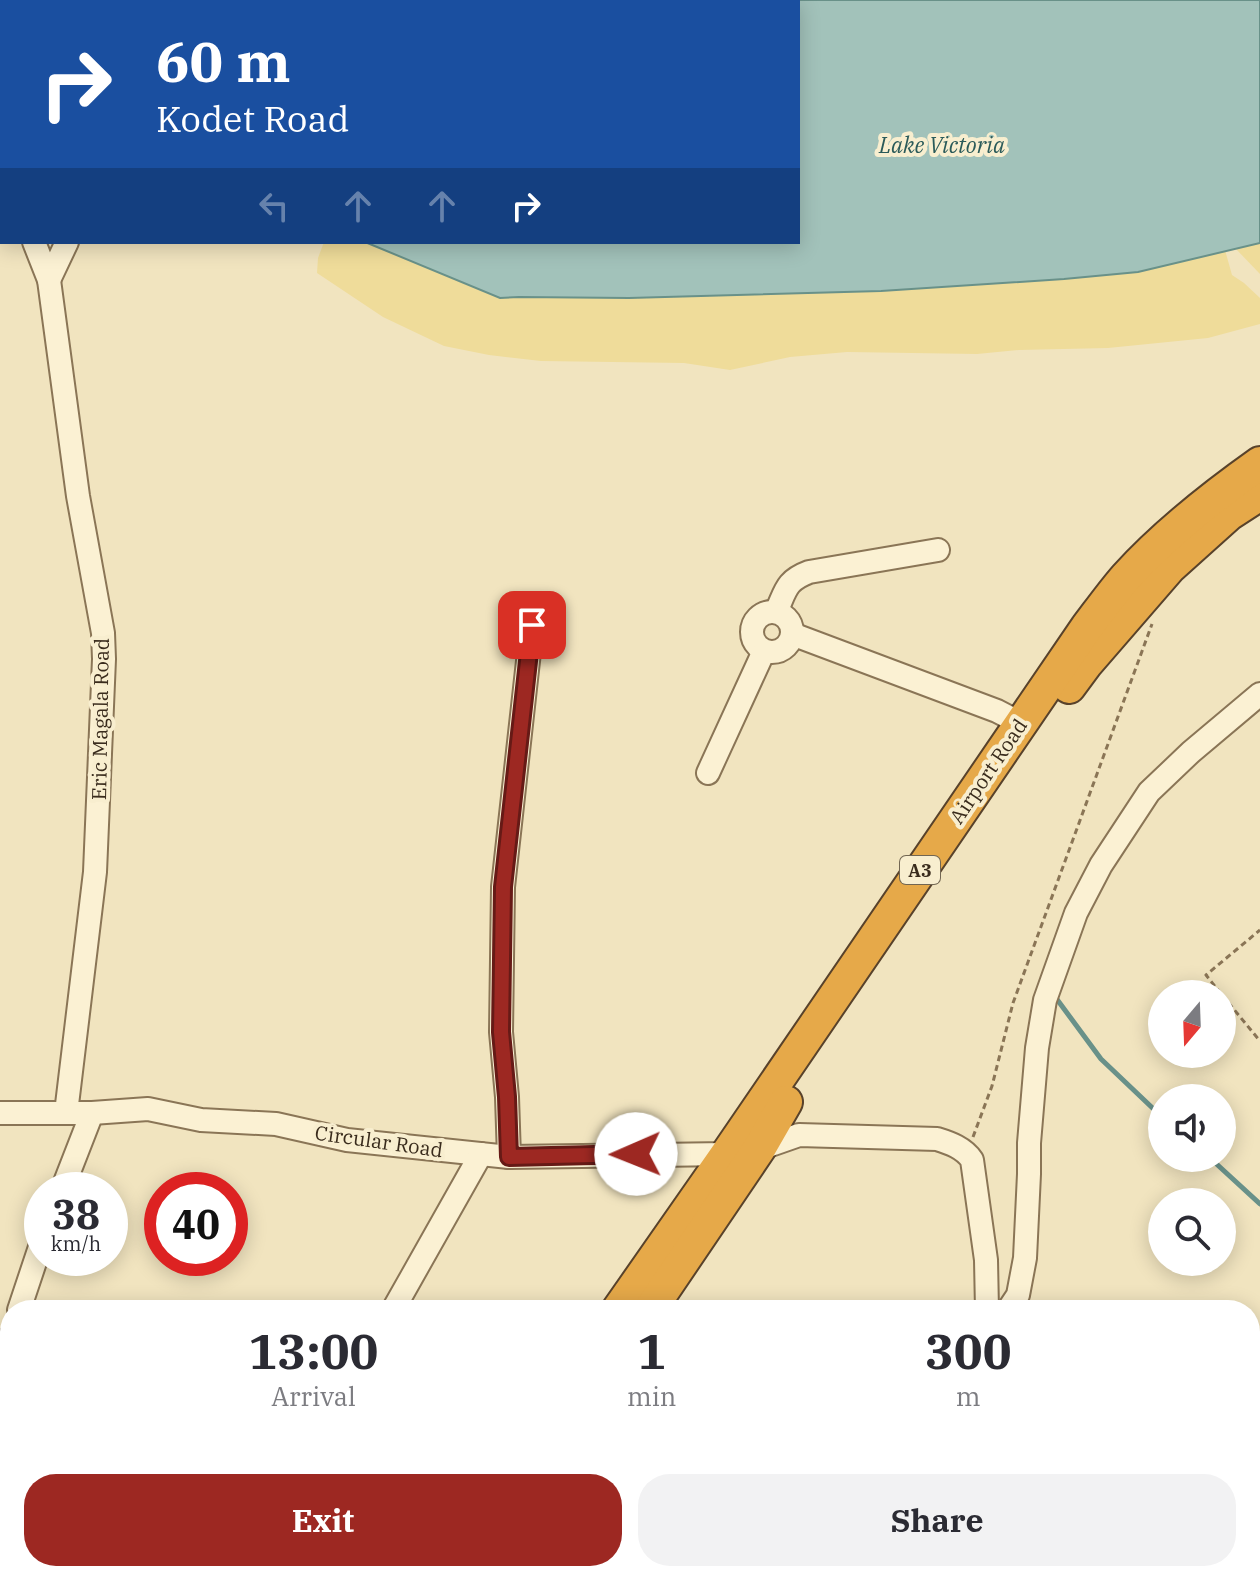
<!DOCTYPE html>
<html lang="en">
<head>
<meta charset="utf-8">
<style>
  body { margin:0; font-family:"IBM Plex Serif",serif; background:#f2f2f3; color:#2b2b33; height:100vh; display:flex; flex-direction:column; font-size:30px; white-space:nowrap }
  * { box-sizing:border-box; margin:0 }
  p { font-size:26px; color:#7c7c81 }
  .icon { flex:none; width:44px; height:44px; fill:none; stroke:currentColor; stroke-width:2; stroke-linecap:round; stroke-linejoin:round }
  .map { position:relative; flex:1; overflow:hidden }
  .drawer { position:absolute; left:0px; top:1300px; width:1260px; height:282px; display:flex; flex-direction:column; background:#fff; border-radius:32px 32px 0 0; box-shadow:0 4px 20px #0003 }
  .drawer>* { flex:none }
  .top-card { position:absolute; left:0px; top:0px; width:800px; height:244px; box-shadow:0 4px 20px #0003; background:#1a4fa0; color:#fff; overflow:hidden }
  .needle { width:52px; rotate:199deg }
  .controls { position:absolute; left:1148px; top:980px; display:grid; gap:16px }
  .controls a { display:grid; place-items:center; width:88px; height:88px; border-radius:50%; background:#fff; box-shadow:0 4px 20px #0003; font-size:40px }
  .speed { position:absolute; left:24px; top:1172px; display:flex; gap:16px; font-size:40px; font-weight:700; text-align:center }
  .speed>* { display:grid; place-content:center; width:104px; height:104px; border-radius:50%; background:#fff; box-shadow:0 4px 20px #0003; line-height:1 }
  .speed small { font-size:20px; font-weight:400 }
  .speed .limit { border:12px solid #d22; background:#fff; color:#111 }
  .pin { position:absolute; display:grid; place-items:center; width:68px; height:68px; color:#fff; margin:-34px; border-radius:16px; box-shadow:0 4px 12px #0006 }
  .me { position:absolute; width:88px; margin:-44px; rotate:269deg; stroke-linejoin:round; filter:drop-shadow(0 0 6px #0008) }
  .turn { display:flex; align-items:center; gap:28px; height:168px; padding:0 24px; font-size:36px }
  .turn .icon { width:104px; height:104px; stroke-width:2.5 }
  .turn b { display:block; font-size:56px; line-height:68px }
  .lanes { display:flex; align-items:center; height:76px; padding:0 24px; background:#0003; justify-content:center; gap:40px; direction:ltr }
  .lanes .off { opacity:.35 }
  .eta { display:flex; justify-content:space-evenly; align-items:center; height:136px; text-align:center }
  .eta b { font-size:48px; font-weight:800; line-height:56px }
  .cta { display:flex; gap:16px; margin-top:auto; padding:16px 24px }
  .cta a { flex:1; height:92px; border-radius:32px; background:#9d2822; color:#fff; font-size:32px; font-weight:800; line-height:92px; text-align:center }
  .cta a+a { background:#f2f2f3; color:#2b2b33 }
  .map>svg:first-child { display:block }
</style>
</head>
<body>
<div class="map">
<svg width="1260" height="1581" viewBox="0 0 1260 1581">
  <rect width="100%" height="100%" fill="#f1e4bf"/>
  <!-- sand -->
  <g fill="#efdc9a">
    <polygon points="324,242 365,242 500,298 519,297 629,298 881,291 1064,279 1138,272 1225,250 1232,275 1244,283 1260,298 1260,324 1208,338 1108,348 1019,350 977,354 847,352 790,357 730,370 684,363 541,361 489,355 444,346 383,317 317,273 318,258"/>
    <polygon points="1260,243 1260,274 1235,248"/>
  </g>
  <!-- water -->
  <polygon fill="#a2c2ba" stroke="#699189" stroke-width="2" points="308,0 1260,0 1260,243 1138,272 1064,279 881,291 629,298 519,297 500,298 365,242 798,242 798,2 310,2"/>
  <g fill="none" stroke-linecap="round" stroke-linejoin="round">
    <!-- stream -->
    <g stroke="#699189" stroke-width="5">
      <polyline points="1056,998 1101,1059 1162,1117"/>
      <polyline points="1210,1158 1260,1204"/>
    </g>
    <!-- minor casing -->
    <g stroke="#8a7556" stroke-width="26">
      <g id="minor">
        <polyline points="0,10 2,11"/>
        <polyline points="0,215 2,216"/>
        <polyline points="34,242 49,280 78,496 103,633 104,659 95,872 66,1113"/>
        <polyline points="49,280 67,242"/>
        <path d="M 776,612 C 786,591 785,581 809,572 L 938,550"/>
        <circle cx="772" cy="632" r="20"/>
        <polyline points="792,634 997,711 1020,723"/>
        <polyline points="708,773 764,651"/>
        <path d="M 0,1113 L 92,1113 L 148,1109 L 201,1120 L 276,1124 L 347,1140 L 509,1157 L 727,1154 L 759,1149 L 799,1135 L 937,1139 C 950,1143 964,1148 972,1160 L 986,1260 L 987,1310"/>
        <polyline points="509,1157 507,1097 501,1032 503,887 532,625"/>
        <polyline points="62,1190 92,1113"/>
        <polyline points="19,1310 42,1241"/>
        <polyline points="393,1310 481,1154"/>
        <polyline points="1008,1310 1018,1295 1025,1258 1029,1174 1029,1143 1037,1048 1045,1000 1076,913 1101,865 1149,792 1191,752 1260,694"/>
        <polyline points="0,1367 10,1337"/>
        <polyline points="993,1572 994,1581"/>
        <polyline points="851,1581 864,1572"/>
        <polyline points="909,1581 910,1572"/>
      </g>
    </g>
    <!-- highway casing -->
    <g stroke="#58422b" stroke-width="36">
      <g id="highway">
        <polyline points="1069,687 1086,664 1170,567 1229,514 1260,494"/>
        <path d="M 618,1310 L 727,1154 L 1087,627 C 1100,610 1112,593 1126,577 C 1165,534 1212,497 1260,463"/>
        <polyline points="650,1310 759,1149 786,1102"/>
        <polyline points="487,1581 490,1572"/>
        <polyline points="515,1581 518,1572"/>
      </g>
    </g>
    <!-- path -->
    <g stroke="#8a7556" stroke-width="3" stroke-dasharray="6 4" stroke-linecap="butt">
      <polyline points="1221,994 1206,975 1260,930"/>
      <polyline points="1222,995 1260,1041"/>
      <polyline points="973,1137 992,1086 1013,1003 1152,624"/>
      <polyline points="0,1581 16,1572"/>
    </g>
    <!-- minor -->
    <use href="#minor" stroke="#fbf1d3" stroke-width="22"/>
    <!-- highway -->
    <use href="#highway" stroke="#e6a949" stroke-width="32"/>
  </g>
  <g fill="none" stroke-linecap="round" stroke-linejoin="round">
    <!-- route casing -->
    <g stroke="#661a16" stroke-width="20">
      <polyline id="route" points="532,625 503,887 501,1032 507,1097 509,1157 636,1154"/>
    </g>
    <!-- route -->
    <use href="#route" stroke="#9d2822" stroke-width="14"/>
  </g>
  <g text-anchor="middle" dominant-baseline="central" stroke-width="8" stroke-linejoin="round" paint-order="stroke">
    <!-- shield labels -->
    <rect fill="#f8eecf" stroke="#726652" stroke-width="2" x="900" y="856" width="40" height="28" rx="6"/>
    <g font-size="18" font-weight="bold" fill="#392b1c">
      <text x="920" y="870">A3</text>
    </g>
    <!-- street labels -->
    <g font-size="20" fill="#392b1c" stroke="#f8eecf">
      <text transform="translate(100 719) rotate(-89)">Eric Magala Road</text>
      <text transform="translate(988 771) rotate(-56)">Airport Road</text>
      <text transform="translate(379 1141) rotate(8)">Circular Road</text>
    </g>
    <!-- water labels -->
    <g font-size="22" font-style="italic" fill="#2a5a59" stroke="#f8eecf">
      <text x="942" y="144">Lake Victoria</text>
    </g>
  </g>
</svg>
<div class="controls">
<a><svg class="needle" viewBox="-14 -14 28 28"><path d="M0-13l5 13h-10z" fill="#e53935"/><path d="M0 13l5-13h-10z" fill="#7c7c81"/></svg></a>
<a><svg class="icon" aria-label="sound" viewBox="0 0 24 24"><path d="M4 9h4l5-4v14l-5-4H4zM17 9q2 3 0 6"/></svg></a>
<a><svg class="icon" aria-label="search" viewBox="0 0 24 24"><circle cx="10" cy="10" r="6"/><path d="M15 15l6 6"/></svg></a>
</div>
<div class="speed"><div>38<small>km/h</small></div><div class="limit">40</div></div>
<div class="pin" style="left:532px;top:625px;background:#d93025"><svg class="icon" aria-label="arrive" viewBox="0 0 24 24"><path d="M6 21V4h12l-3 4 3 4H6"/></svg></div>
<svg class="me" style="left:636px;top:1154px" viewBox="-20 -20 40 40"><circle r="19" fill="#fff"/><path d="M0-13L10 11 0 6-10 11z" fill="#9d2822"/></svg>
<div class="top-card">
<div class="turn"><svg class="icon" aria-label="right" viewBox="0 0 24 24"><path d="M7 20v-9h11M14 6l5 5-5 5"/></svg><div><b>60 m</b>Kodet Road</div></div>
<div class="lanes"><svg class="icon off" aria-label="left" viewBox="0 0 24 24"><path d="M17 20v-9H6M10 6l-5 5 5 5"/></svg><svg class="icon off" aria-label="ahead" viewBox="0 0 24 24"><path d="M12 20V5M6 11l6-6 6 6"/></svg><svg class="icon off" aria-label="ahead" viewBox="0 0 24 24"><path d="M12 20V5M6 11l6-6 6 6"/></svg><svg class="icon" aria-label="right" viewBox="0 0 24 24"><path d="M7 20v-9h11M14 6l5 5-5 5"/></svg></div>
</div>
<section class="drawer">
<div class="eta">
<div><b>13:00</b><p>Arrival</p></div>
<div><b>1</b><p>min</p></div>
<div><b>300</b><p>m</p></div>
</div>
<div class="cta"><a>Exit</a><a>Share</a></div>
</section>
</div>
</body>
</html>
